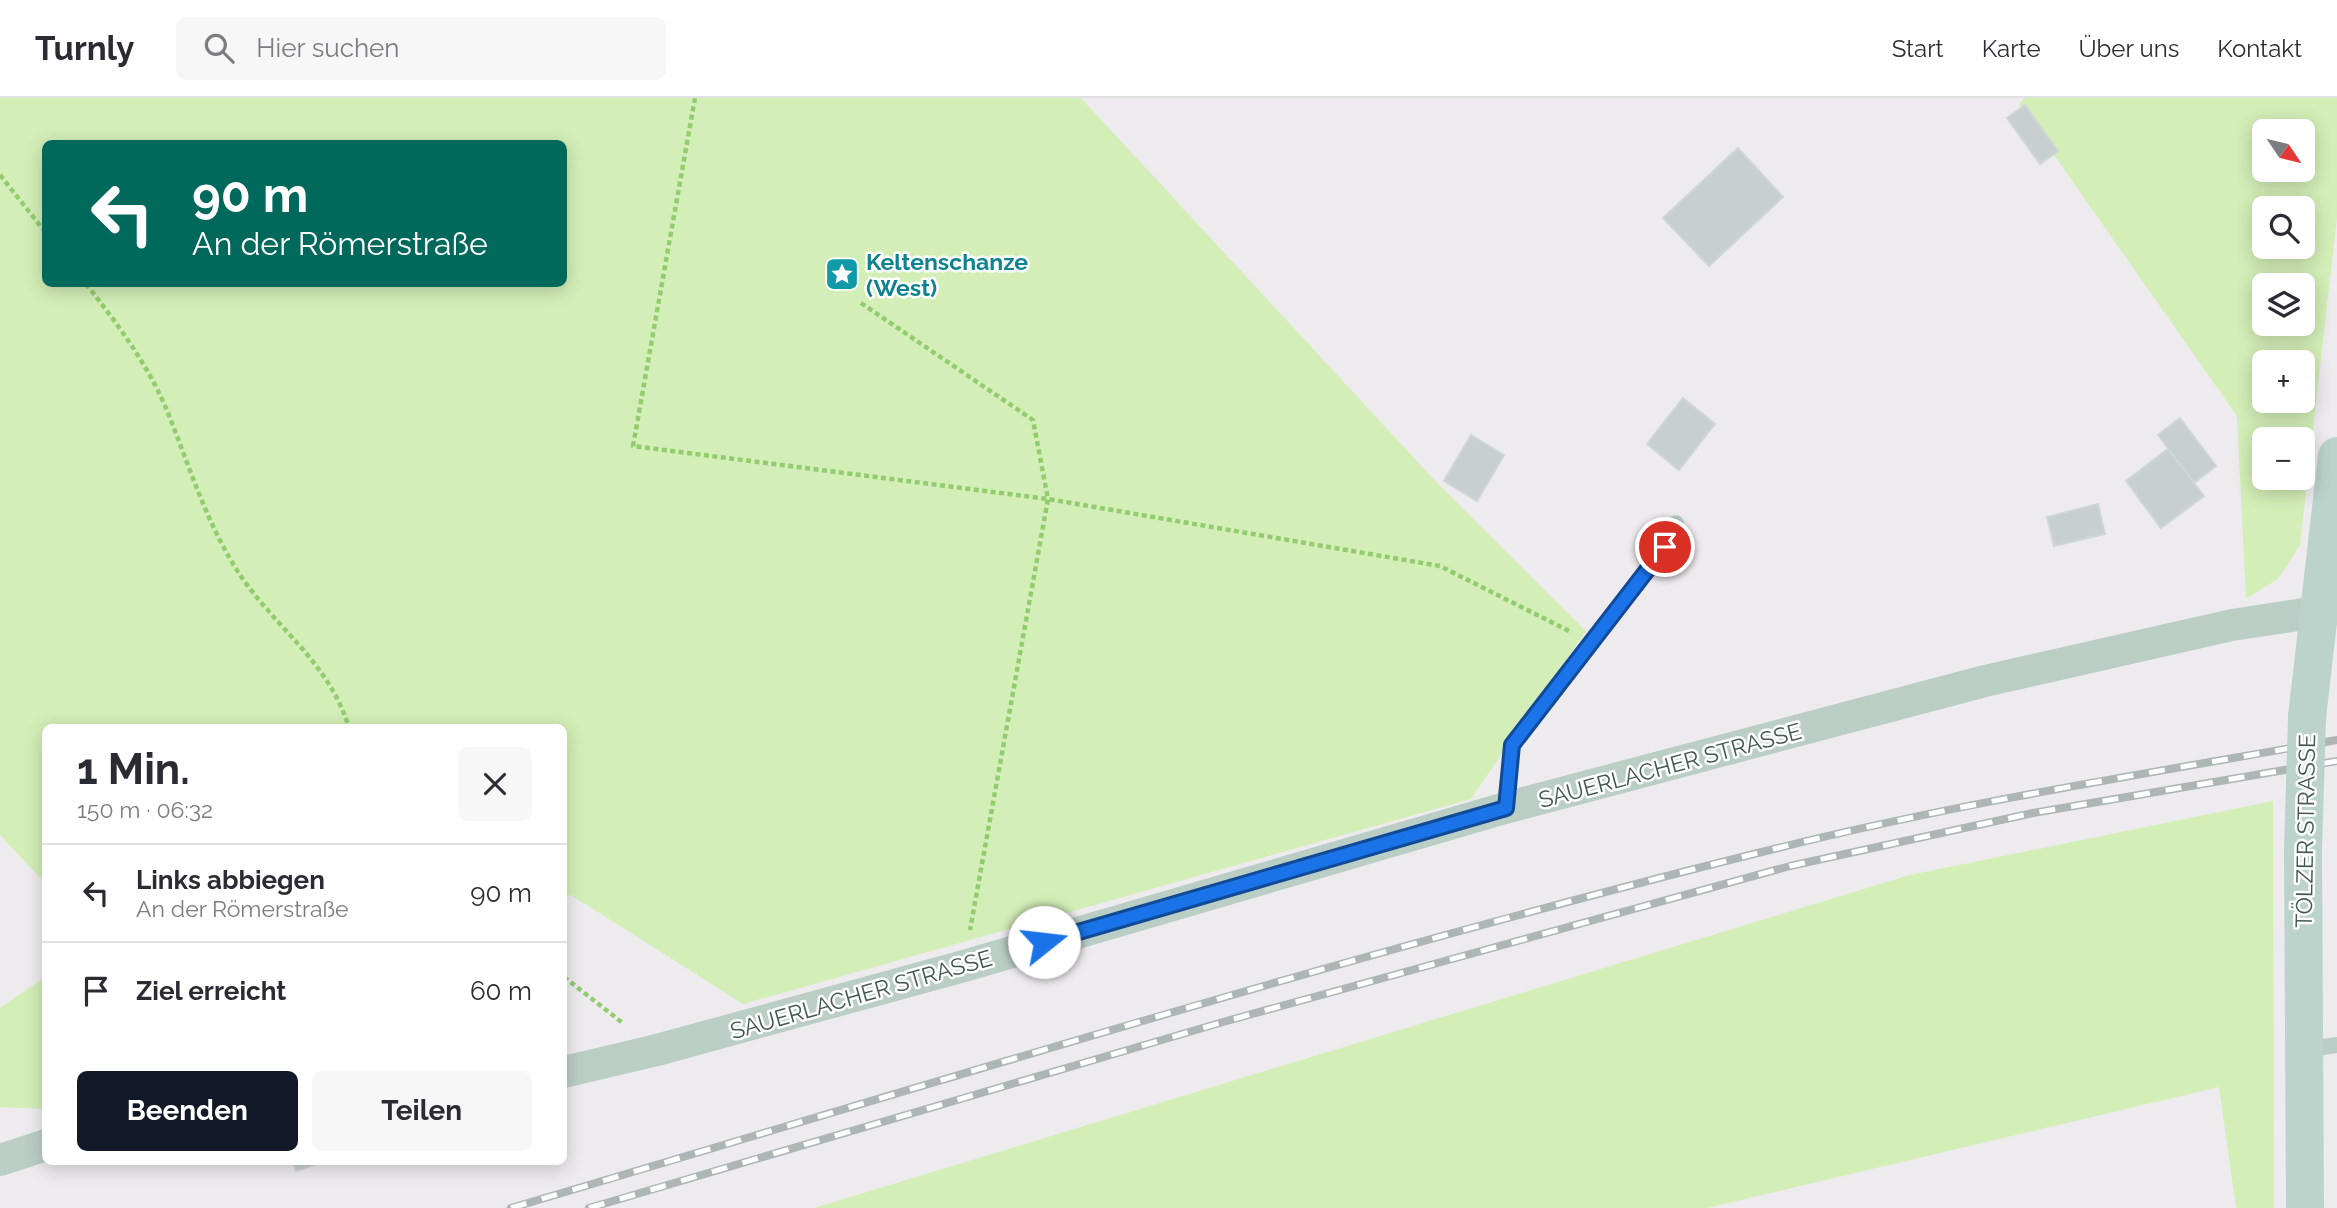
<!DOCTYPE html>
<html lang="de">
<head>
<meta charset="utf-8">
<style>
  body { margin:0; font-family:Raleway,sans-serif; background:#f7f7f7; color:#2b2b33; height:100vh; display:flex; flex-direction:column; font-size:26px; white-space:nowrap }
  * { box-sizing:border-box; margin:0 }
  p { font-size:23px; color:#7c7c81 }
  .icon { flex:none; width:38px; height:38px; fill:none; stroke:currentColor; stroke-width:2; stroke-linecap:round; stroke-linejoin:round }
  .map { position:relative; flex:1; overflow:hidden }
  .side { position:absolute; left:42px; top:626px; width:525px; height:441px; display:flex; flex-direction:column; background:#fff; border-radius:10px; box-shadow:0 4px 18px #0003 }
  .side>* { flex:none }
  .top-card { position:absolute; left:42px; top:42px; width:525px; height:147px; border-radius:10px; box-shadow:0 4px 18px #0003; background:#00695c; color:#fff; overflow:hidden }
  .needle { width:46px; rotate:125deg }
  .fabs { position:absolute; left:2252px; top:21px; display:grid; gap:14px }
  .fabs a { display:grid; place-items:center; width:63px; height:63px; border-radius:10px; background:#fff; box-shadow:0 4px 18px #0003; font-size:35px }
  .pin { position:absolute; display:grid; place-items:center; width:60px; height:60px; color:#fff; margin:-30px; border:4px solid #fff; border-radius:50%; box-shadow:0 2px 7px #0007 }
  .me { position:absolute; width:77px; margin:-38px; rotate:74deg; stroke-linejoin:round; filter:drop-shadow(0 0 5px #0008) }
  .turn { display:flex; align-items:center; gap:24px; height:147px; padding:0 35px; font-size:32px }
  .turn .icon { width:91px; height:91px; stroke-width:2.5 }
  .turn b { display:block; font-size:49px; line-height:60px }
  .round { display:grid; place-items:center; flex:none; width:74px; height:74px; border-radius:10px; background:#f7f7f7 }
  .summary { display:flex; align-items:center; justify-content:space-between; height:119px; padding:0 35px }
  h1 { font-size:42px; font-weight:700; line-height:52px }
  .action { display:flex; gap:14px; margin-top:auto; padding:14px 35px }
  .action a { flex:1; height:80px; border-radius:10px; background:#111827; color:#fff; font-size:28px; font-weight:700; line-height:80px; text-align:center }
  .action a+a { background:#f7f7f7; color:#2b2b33 }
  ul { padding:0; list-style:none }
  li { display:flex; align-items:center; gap:21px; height:98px; padding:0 35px; border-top:2px solid #e1e1e2 }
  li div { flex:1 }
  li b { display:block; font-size:26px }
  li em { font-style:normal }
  header { display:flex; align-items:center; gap:42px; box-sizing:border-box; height:98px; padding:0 35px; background:#fff; border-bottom:2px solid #e1e1e2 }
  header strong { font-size:33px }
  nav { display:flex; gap:38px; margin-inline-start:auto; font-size:24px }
  .search { width:490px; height:63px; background:#f7f7f7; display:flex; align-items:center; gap:18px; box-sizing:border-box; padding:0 24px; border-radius:10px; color:#7c7c81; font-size:26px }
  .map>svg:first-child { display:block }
</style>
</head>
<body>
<header>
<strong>Turnly</strong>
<div class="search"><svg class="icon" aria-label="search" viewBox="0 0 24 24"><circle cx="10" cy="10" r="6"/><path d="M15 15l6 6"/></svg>Hier suchen</div>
<nav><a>Start</a><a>Karte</a><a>Über uns</a><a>Kontakt</a></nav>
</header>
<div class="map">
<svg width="2337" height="1110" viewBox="0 0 2337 1110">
  <rect width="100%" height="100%" fill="#eeebee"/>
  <!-- green -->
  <g fill="#d3eeb7" fill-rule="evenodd">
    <path d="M 0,0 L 1081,0 L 1439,387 L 1586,533 L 1471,701 L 743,906 L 571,797 L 564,799 L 564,630 L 46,630 L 45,785 L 0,737 ZM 46,46 L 564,46 L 564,186 L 46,186 Z"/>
    <path d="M 2024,0 L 2337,0 L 2337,119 L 2300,447 L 2278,481 L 2246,501 L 2237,318 L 2019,7 ZM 2264,33 L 2303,33 L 2303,72 L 2264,72 ZM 2264,110 L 2303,110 L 2303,149 L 2264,149 ZM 2264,187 L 2303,187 L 2303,226 L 2264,226 ZM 2264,264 L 2303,264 L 2303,303 L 2264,303 ZM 2264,341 L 2303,341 L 2303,380 L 2264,380 Z"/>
    <polygon points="2273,703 2274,1110 2236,1110 2219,989 1707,1110 814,1110 1910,777"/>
    <polygon points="45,879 45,1011 0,1009 0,910"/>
  </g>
  <!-- building -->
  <g fill="#c7d0cf" stroke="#cfd7d6" stroke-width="2">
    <polygon points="2025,7 2058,53 2040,66 2007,20"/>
    <polygon points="1738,50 1783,99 1709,168 1663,120"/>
    <polygon points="1683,300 1715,326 1679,372 1647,346"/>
    <polygon points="2180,320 2216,368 2194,385 2158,337"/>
    <polygon points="1471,337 1504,357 1477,403 1444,383"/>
    <polygon points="2168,351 2204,398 2161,430 2126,383"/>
    <polygon points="2098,406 2105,436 2054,448 2047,419"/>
    <polygon points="293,1064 322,1064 296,1073"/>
  </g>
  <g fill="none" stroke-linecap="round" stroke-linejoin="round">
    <!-- path -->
    <g stroke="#93cc6f" stroke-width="4.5" stroke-dasharray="5 3.5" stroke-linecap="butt">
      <polyline points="695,0 633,348 1048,401 1440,468 1569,533"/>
      <polyline points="0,77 46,135"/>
      <path d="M 86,186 C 117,225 146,264 166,310 C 190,369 208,432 245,484 C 282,535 330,567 349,630"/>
      <polyline points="861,205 1033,322 1048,401 970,832"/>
      <polyline points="564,879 624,926"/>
    </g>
    <!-- service -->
    <g stroke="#bbcec6" stroke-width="16">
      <polyline points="1505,710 1512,647 1665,449 1676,425"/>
      <polyline points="2305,952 2337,947"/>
    </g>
    <!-- minor -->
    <g stroke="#bbcec6" stroke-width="32">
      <polyline points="564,974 657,952 964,868 1505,710 1985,583 2232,527 2337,511"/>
      <polyline points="0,1062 46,1047"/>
    </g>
    <!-- secondary -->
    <g stroke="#bbd3ca" stroke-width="38">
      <polyline points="2307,619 2337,358"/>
      <polyline points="2303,753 2305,1110"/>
    </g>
    <!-- rail casing -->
    <g stroke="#adb6b4" stroke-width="8">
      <g id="rail">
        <path d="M 511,1110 C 932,986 1352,855 1778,750 C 1963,704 2150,675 2337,642"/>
        <polyline points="589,1110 1223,924 1790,768 2033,715 2337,663"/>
      </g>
    </g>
    <!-- rail -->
    <use href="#rail" stroke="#fff" stroke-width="5" stroke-dasharray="16" stroke-linecap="butt"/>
    <!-- secondary-bridge -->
    <polyline stroke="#bbd3ca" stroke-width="38" points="2303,753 2307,619"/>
  </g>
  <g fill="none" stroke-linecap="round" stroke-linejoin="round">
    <!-- route casing -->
    <g stroke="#114b97" stroke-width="18">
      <polyline id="route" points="1044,844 1506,710 1512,647 1665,449"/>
    </g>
    <!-- route -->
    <use href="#route" stroke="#1a73e8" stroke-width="12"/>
  </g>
  <!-- icons -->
  <defs>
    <g id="sight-square" transform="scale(1.75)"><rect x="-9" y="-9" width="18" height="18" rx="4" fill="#0f9aa8" stroke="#fff"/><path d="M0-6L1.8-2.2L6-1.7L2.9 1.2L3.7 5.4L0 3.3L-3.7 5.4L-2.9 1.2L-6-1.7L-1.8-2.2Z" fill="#fff"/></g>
  </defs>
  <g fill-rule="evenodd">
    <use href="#sight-square" x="842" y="176"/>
  </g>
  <g text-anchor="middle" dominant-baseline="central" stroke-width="5" stroke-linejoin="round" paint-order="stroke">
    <!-- culture labels -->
    <g font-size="23" font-weight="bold" fill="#0d838f" stroke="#fff" text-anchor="start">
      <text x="866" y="163">Keltenschanze<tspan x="866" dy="26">(West)</tspan></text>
    </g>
    <!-- street labels -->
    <g font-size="23" fill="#435950" stroke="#fff">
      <text transform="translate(1670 667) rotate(-15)">SAUERLACHER STRASSE</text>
      <text transform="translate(2305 733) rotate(-89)">TÖLZER STRASSE</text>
      <text transform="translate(861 896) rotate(-16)">SAUERLACHER STRASSE</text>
    </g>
  </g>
</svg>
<div class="fabs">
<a><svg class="needle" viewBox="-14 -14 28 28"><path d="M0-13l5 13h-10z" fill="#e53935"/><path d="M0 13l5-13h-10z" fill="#7c7c81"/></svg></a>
<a><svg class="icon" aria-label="search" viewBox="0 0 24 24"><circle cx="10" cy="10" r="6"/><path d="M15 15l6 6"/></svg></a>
<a><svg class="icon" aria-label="layers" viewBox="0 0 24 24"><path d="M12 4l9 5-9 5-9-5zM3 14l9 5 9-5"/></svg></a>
<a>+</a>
<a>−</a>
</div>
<div class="pin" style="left:1665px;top:449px;background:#d93025"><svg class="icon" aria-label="arrive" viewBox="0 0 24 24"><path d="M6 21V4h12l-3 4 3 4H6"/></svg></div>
<svg class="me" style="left:1044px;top:844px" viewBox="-20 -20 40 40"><circle r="19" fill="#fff"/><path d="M0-13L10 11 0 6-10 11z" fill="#1a73e8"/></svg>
<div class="top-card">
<div class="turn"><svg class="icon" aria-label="left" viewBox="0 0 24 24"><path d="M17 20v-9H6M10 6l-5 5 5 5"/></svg><div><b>90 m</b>An der Römerstraße</div></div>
</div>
<section class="side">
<div class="summary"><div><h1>1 Min.</h1><p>150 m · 06:32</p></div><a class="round"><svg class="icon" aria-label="close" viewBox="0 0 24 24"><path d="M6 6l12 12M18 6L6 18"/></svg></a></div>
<ul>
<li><svg class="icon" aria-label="left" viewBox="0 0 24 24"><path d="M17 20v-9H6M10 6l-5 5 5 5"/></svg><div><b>Links abbiegen</b><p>An der Römerstraße</p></div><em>90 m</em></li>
<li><svg class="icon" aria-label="arrive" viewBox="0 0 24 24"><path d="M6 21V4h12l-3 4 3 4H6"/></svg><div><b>Ziel erreicht</b></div><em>60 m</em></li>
</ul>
<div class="action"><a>Beenden</a><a>Teilen</a></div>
</section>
</div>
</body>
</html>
